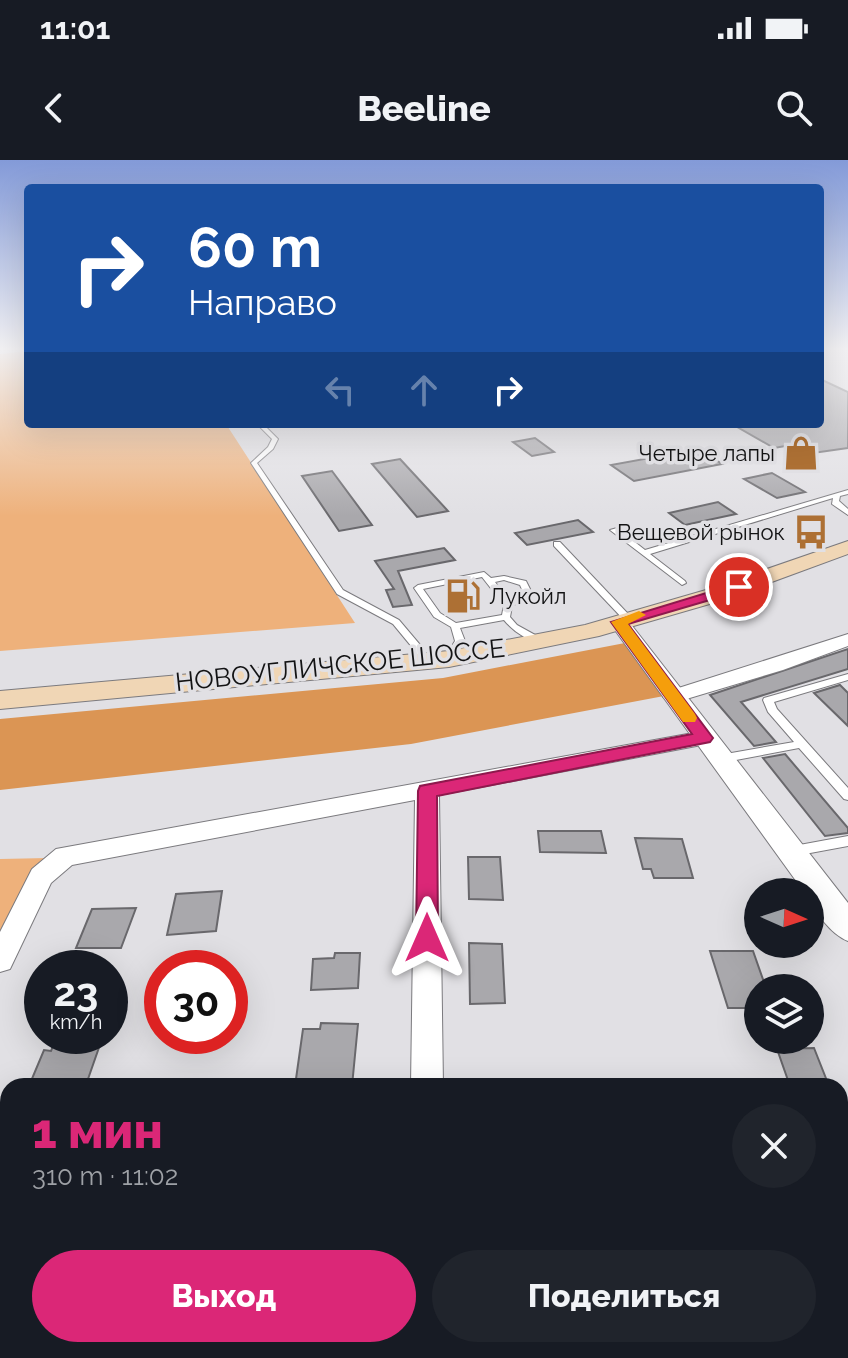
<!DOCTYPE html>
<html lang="ru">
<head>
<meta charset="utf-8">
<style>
  body { margin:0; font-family:Raleway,sans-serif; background:#20242c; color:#f1f3f6; height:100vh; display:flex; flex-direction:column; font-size:30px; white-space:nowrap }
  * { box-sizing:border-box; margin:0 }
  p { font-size:26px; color:#9ea1a6 }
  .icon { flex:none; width:44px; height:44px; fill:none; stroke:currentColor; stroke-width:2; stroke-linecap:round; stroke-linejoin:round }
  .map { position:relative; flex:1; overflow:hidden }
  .sheet { position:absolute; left:0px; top:918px; width:848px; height:280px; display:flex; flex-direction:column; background:#171b24; border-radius:24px 24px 0 0; box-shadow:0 8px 32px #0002 }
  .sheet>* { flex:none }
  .guide { position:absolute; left:24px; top:24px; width:800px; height:244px; border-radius:8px; box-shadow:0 8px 32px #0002; background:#1a4fa0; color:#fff; overflow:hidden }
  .needle { width:52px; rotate:93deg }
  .controls { position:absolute; left:744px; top:718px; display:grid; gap:16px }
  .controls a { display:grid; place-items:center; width:80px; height:80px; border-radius:50%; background:#171b24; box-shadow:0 8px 32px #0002; font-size:40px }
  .speed { position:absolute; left:24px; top:790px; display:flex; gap:16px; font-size:40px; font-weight:700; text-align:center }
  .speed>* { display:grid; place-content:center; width:104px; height:104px; border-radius:50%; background:#171b24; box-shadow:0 8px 32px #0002; line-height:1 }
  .speed small { font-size:20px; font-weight:400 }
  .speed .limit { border:12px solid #d22; background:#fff; color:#111 }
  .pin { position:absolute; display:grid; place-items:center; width:68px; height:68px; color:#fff; margin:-34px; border:4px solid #fff; border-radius:50%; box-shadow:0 2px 8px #0007 }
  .me { position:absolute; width:88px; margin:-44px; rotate:0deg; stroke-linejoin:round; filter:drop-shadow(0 0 6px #0008) }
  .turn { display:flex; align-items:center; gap:28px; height:168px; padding:0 32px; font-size:36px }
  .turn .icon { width:104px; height:104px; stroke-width:2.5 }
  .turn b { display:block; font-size:56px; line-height:68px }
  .lanes { display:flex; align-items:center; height:76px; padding:0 32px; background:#0003; justify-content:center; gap:40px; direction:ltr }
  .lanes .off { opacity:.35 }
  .round { display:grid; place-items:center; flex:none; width:84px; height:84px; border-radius:42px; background:#20242c }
  .overview { display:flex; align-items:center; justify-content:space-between; height:136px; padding:0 32px }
  h1 { font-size:48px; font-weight:800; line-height:60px; color:#db2777 }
  .cta { display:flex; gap:16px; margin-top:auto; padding:16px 32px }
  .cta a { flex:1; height:92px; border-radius:48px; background:#db2777; color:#fff; font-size:32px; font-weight:800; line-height:92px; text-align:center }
  .cta a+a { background:#20242c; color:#f1f3f6 }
  .status { display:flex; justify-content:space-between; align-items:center; height:56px; padding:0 40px; background:#171b24; direction:ltr }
  .status svg { height:22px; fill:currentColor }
  header { display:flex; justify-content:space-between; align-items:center; height:104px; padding:0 32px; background:#171b24; font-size:36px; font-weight:800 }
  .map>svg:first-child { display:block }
</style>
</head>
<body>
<div class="status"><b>11:01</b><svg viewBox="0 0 49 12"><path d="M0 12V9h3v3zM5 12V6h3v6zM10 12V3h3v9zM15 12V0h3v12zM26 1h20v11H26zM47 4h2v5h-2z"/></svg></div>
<header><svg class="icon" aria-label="back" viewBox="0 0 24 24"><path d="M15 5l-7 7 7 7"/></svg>Beeline<svg class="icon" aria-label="search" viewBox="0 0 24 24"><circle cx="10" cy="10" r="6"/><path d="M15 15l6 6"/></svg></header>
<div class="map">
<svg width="848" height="1198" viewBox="0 0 848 1198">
  <rect width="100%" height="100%" fill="#e1e0e4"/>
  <!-- green -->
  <g fill="#eeb17b">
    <polygon points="28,191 28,264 226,264 355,463 0,491 0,194"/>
    <polygon points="48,698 0,800 0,699"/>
  </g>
  <!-- forest -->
  <polygon fill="#db9554" points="625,483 664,536 411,584 0,630 0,559 443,518"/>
  <!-- building -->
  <g fill="#a9a8ac" stroke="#69686c" stroke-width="2">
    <polygon points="820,219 848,232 848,288 813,293 797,284 774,288 732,264 820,264"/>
    <polygon points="535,278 554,292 532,296 513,282"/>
    <polygon points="699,289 722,304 634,321 611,305"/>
    <polygon points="400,299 448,351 417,357 372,304"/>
    <polygon points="332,311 372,365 339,371 302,316"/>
    <polygon points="772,313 805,332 777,338 744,319"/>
    <polygon points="718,342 736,354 685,365 669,353"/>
    <polygon points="578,360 593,372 527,385 515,373"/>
    <polygon points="444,388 455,400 398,411 412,445 393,447 386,430 394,429 375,401"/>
    <polygon points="848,489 848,509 741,542 776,582 754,586 710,535"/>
    <polygon points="840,525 848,533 848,566 814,533"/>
    <polygon points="785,594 848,668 848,673 825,676 763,598"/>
    <polygon points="538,671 601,671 606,693 540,692"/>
    <polygon points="635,678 682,679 693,718 654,718 651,709 643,709"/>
    <polygon points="468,697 500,697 503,740 469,739"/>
    <polygon points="222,731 216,771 167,775 176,734"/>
    <polygon points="136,748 121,788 76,788 92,749"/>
    <polygon points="469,783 502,784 505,843 470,844"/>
    <polygon points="710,791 753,791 766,828 758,828 758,848 728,848"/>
    <polygon points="335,793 360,793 358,828 311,830 313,799 334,798"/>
    <polygon points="321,863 358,864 352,926 295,926 303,869 320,869"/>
    <polygon points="57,876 103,876 88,919 78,922 77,926 39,926 41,920 31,921 44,890 51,891"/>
    <polygon points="814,888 829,926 790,926 777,889"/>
  </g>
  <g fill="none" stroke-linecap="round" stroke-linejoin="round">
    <!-- service casing -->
    <g stroke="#7b7a7e" stroke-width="2">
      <g id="service">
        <polygon points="257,264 263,264 278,279 273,289 257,303 343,430 399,460 421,486 427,502 425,504 419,504 412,487 393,464 337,434 251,303 268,287 272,279"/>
        <polygon points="848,330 848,334 840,336 839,341 848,349 848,355 832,344 833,338 650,394 685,421 686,423 682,425 610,370 617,368 645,390"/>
        <polygon points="554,382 560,382 631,457 631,461 625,461 554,386"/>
        <path d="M 484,412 L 491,418 L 504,416 L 526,421 L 533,435 L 512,446 L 510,457 L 517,465 L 546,481 L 544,483 C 530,483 513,471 504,460 L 460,468 L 465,481 L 452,501 L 446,501 L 444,499 L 455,481 L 451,467 L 434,457 L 414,428 L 418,425 ZM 482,417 L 504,445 L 502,455 L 456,463 L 440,453 L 423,429 ZM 504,420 L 520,425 L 524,434 L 509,441 L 495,422 Z"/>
        <polygon points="848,514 848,520 774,542 777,549 848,628 848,640 844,639 799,588 720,603 716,602 714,599 720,595 794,582 768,552 763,540 764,538"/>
        <polygon points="848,676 848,686 794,696 790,694 788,691 790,688 794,686"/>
      </g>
    </g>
    <!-- minor casing -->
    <g stroke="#7b7a7e" stroke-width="2">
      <g id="minor">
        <polygon points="848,474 848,486 783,510 673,543 663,537 666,532"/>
        <polygon points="704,571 712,573 715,578 712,583 439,635 443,926 411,926 415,640 72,705 51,723 10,809 0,812 0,772 32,709 56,689"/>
        <rect x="407" y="1190" width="40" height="8"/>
      </g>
    </g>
    <!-- tertiary casing -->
    <g stroke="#7b7a7e" stroke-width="2">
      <path id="tertiary" d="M 619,456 L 626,458 L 848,743 L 848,781 C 832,775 810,749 810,732 L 804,732 L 612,466 L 608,462 Z"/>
    </g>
    <!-- secondary casing -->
    <g stroke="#7b7a7e" stroke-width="2">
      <polygon id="secondary" points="848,381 848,394 720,441 599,476 449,507 0,549 0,531 449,491 585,465 706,430"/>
    </g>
    <!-- service -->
    <use href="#service" fill="#fff" fill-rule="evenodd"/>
    <!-- minor -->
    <use href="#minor" fill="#fff" fill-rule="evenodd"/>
    <!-- tertiary -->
    <use href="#tertiary" fill="#fff" fill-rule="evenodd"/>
    <!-- secondary -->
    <use href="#secondary" fill="#f0d6b5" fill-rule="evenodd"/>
  </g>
  <!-- sky -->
  <linearGradient id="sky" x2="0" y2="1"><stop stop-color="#839ad8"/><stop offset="0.53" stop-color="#f2f1f3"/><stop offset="1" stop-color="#f2f1f3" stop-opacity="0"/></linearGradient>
  <rect width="848" height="356" fill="url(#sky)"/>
  <!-- route -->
  <polygon fill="#db2777" stroke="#8e194d" stroke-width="2" points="739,423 744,424 744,430 628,464 710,574 713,578 710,582 437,636 438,778 435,785 427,788 419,785 416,778 418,631 420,626 692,574 611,462"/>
  <!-- slow -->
  <polygon fill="#f59e0b" points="639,451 646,455 628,464 695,554 697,558 695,562 683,562 611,462"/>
  <!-- icons -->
  <defs>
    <g id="shop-bare" transform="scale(2.76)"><path d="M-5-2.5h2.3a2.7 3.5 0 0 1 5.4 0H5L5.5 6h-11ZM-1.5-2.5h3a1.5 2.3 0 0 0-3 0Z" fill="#ad7034" stroke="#e1e0e4" stroke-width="2.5" paint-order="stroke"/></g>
    <g id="bus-bare" transform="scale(2.76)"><path d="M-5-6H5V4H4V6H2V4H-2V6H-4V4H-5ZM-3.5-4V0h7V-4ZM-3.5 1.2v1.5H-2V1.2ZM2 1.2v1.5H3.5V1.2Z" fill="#ad7034" stroke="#e1e0e4" stroke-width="2.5" paint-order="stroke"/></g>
    <g id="fuel-bare" transform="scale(2.76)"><path d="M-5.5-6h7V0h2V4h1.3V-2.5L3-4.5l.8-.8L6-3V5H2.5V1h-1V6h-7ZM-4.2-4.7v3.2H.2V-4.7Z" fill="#ad7034" stroke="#e1e0e4" stroke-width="2.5" paint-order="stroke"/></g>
  </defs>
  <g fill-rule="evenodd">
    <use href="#shop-bare" x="801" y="293"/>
    <use href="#bus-bare" x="811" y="372"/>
    <use href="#fuel-bare" x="463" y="436"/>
  </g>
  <g text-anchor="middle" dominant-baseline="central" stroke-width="7" stroke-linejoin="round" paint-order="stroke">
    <!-- far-poi labels -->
    <g font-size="22" fill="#131314" stroke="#e1e0e4" text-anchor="end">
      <text x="775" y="293">Четыре лапы</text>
      <text x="785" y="372">Вещевой рынок</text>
      <text x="489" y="436" text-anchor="start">Лукойл</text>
    </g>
    <!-- street labels -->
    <g font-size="26" fill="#131314" stroke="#e1e0e4">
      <text transform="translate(340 505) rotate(-6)">НОВОУГЛИЧСКОЕ ШОССЕ</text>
    </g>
  </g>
</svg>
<div class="controls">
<a><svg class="needle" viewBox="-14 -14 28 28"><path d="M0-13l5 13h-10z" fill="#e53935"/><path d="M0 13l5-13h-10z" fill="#9ea1a6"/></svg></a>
<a><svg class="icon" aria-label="layers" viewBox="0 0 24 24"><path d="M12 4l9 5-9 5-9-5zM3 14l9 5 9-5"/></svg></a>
</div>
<div class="speed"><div>23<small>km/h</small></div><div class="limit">30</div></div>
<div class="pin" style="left:739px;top:427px;background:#d93025"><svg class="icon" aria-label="arrive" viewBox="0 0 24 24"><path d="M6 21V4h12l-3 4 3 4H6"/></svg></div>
<svg class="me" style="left:427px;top:778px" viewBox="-20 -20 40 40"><path d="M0-17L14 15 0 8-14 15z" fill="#db2777" stroke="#fff" stroke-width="4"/></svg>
<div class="guide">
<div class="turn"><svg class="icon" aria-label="right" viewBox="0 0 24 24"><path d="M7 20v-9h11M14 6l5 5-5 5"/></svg><div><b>60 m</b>Направо</div></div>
<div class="lanes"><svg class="icon off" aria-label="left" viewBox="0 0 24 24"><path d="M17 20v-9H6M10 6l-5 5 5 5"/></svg><svg class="icon off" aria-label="ahead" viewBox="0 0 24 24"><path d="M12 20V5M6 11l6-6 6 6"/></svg><svg class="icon" aria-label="right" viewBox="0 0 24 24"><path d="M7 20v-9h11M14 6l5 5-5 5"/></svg></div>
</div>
<section class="sheet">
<div class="overview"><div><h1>1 мин</h1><p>310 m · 11:02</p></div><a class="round"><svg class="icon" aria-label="close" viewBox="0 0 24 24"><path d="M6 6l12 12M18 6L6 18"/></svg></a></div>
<div class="cta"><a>Выход</a><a>Поделиться</a></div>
</section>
</div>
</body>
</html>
